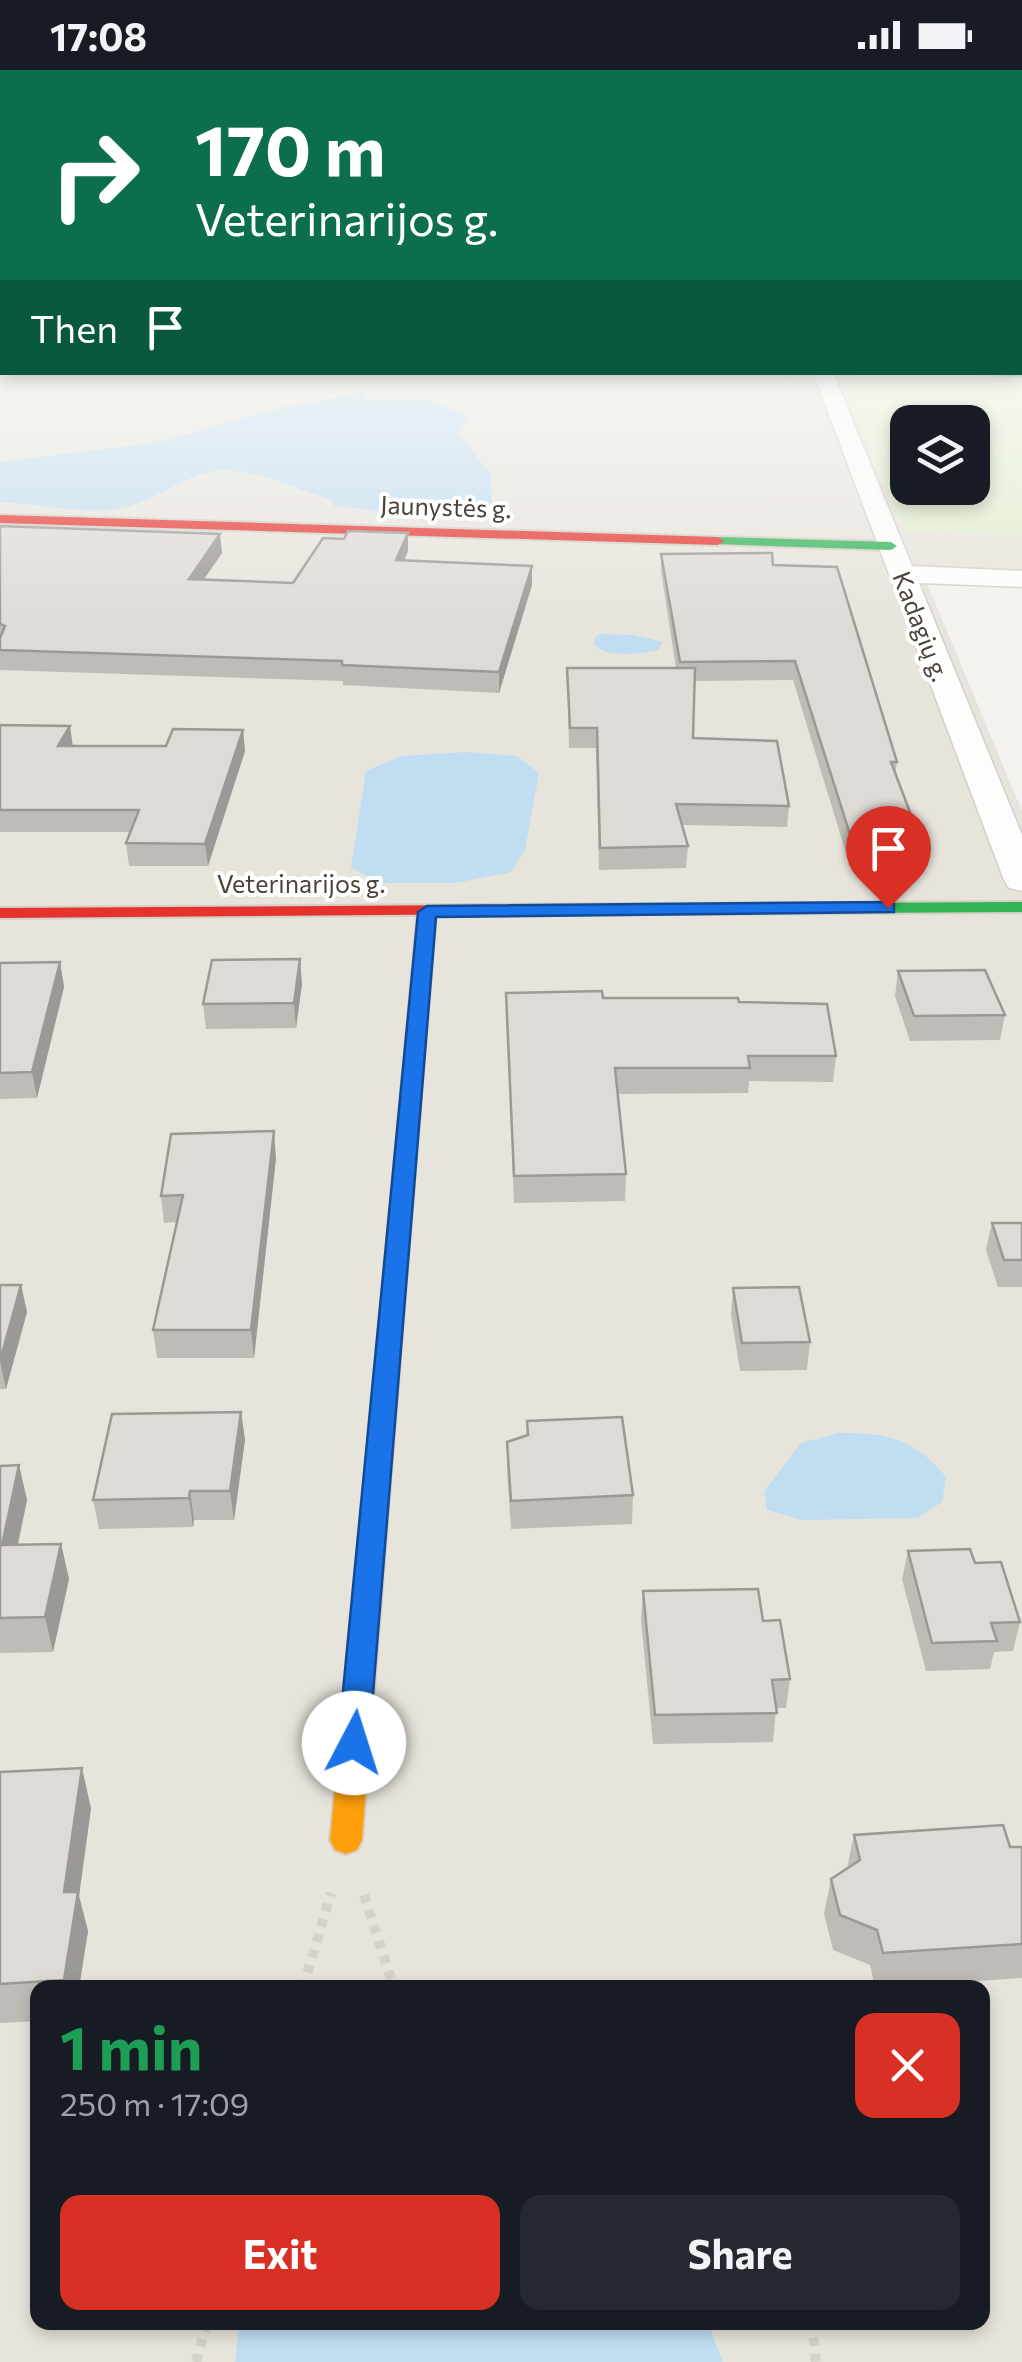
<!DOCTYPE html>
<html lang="en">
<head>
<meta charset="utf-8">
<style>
  body { margin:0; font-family:Commissioner,sans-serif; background:#242831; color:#f1f3f6; height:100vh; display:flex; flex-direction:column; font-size:38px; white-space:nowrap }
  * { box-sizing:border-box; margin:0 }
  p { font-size:32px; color:#9ea1a6 }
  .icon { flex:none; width:55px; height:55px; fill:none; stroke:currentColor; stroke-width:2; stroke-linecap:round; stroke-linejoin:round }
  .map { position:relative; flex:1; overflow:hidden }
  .drawer { position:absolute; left:30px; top:1910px; width:960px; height:350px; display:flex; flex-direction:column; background:#171b24; border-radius:20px; box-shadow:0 5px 15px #0003 }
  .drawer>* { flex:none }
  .guide { position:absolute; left:0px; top:0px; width:1022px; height:305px; box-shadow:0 5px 15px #0003; background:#0b6e4f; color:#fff; overflow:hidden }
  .fabs { position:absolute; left:890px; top:335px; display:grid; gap:20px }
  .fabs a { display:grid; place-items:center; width:100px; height:100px; border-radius:20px; background:#171b24; box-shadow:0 5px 15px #0003; font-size:50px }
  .pin { position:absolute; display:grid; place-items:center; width:85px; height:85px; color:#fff; margin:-102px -42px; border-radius:50% 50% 50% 0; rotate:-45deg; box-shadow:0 0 10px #0007 }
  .pin .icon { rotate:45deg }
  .me { position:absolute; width:110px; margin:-55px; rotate:5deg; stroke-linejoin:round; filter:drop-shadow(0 0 8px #0008) }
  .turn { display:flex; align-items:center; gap:35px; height:210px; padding:0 30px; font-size:45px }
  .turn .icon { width:130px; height:130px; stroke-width:2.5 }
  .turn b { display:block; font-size:70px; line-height:85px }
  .then { display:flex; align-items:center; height:95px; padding:0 30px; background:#0003; gap:20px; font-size:38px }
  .round { display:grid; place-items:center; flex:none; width:105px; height:105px; border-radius:20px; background:#242831 }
  .overview { display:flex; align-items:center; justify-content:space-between; height:170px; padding:0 30px }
  h1 { font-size:60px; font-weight:700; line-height:75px; color:#1e9e55 }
  .cta { display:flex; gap:20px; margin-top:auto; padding:20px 30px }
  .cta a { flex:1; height:115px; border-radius:20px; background:#d93025; color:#fff; font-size:40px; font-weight:700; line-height:115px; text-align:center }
  .cta a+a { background:#242831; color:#f1f3f6 }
  .status { display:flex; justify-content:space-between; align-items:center; height:70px; padding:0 50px; background:#171b24; direction:ltr }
  .status svg { height:28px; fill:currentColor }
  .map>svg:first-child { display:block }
</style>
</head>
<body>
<div class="status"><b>17:08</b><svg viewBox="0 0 49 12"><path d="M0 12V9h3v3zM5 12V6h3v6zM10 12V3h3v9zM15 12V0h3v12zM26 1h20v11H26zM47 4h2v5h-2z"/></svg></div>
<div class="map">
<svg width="1022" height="2292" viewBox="0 0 1022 2292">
  <rect width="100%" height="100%" fill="#f4f2ee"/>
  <!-- residential -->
  <polygon fill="#e7e4dc" points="0,276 2,302 872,303 848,307 842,316 904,461 1022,466 1022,516 927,513 1022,741 1022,2292 723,2292 708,2253 982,2252 982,1918 38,1918 38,2252 239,2253 235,2292 0,2292"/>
  <!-- green -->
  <path fill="#e1eecf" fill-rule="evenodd" d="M 872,303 L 1022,307 L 1022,466 L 904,461 L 842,316 L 848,307 ZM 908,352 L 972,352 L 972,418 L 908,418 Z"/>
  <!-- water -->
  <g fill="#c0ddf1">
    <path d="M 365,322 L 367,329 L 431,330 L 469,346 L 458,363 L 491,405 L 492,440 L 454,449 L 334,436 L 331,429 C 293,420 250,394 210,402 C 179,408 151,434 117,439 C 80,444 37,434 0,432 L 0,392 L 159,372 L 283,337 Z"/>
    <path d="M 601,564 L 633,565 L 663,572 L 658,580 C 640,584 607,588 594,575 L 595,567 Z"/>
    <polygon points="468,682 517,686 539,703 525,780 511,802 455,813 382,813 351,798 366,701 401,686"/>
    <path d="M 839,1363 C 887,1363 914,1368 946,1407 L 942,1432 L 917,1448 L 803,1450 L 767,1440 L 764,1422 L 801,1373 Z"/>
    <polygon points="239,2252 708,2253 723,2292 235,2292"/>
  </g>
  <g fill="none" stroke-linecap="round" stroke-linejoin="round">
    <!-- street casing -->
    <g stroke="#d2d0cb" stroke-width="3">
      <polygon id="street" points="813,302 833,302 912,496 1022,501 1022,517 919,513 1022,765 1022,821 1009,818 1004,810"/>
    </g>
    <!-- fast casing -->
    <g stroke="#d3cfc5" stroke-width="4">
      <g id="fast">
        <rect x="0" y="268" width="2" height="6"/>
        <polygon points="1022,301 1022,307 956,302 1020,302"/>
        <polygon points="718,467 891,472 897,476 891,480 714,474 712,471"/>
        <polygon points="1022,832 1022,842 649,844 640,839 649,834"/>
        <polygon points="427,836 436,841 409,1174 398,1181 387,1174 418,841"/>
      </g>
    </g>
    <!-- slow casing -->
    <g stroke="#d3cfc5" stroke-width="4">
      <polygon id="slow" points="398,1167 409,1174 362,1770 357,1780 346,1784 335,1780 330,1770 387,1174"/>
    </g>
    <!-- jam casing -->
    <g stroke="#d3cfc5" stroke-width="4">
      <g id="jam">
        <polygon points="0,445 718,467 724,471 718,475 0,453"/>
        <polygon points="649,834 655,835 655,843 0,848 0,838"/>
      </g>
    </g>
    <!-- path-far1 -->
    <g stroke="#d3d2cc" stroke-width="2.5" stroke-dasharray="2.5 2.5" stroke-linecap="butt">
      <polyline points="723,302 792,307"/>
      <polyline points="859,309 927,309"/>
    </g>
    <!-- path -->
    <g stroke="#d3d2cc" stroke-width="10" stroke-dasharray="8 8" stroke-linecap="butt">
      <polyline points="364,1825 394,1918"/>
      <polyline points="303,1918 331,1823"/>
      <polyline points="812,2252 816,2292"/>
      <polyline points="196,2292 207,2252"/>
    </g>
    <!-- street -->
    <use href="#street" fill="#fdfdfc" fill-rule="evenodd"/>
    <!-- fast -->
    <use href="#fast" fill="#30b455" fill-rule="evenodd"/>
    <!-- slow -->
    <use href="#slow" fill="#ff9f0a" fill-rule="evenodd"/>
    <!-- jam -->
    <use href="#jam" fill="#e5322d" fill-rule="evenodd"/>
  </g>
  <!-- wall -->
  <g fill="#bfbcb8">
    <polygon points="0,456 222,483 204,509 293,513 408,481 404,490 532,496 532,515 499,623 343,615 343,611 0,600"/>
    <polygon points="661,484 773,495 897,692 895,704 922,774 918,796 850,796 793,610 695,611 693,668 789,736 787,757 682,755 688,776 686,798 599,800 596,678 569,678 567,598 676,598 661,501"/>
    <polygon points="0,655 73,676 166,676 243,660 245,681 208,796 129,796 126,773 130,762 0,762"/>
    <polygon points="60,892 64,917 37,1028 0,1029 0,893"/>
    <polygon points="898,901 1005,945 1000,970 910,971 895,926"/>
    <polygon points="302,914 296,958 206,959 203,934"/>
    <polygon points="506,923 603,928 739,932 836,986 833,1012 749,1011 748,1023 618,1024 626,1104 625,1131 514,1133"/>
    <polygon points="276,1088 254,1288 157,1288 153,1260 177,1152 164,1153 161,1126"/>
    <polygon points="992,1153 1022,1153 1022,1217 998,1217 986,1180"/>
    <polygon points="0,1215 21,1215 27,1242 6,1319 0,1319"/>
    <polygon points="733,1218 810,1272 807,1300 740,1301 731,1245"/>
    <polygon points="241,1342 245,1370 234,1450 194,1450 193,1457 99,1459 93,1430"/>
    <polygon points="527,1351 633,1425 632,1454 511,1459 507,1400 507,1372 527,1365"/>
    <polygon points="19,1395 27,1430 18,1475 61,1474 69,1509 53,1582 0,1583 0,1396"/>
    <polygon points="908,1481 975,1493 1020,1552 1013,1581 994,1582 990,1599 926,1601 902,1509"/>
    <polygon points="643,1521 763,1551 790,1609 786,1638 776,1638 773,1672 653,1674 641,1550"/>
    <polygon points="0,1702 91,1738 79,1826 88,1861 79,1918 38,1918 38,1951 0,1953"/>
    <polygon points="854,1765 1022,1777 1022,1908 875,1918 870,1895 833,1880 824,1844 831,1809 847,1798"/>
  </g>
  <!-- shaded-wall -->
  <g fill="#9b9996">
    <polygon points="408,463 408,481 397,509 396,490"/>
    <polygon points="220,464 222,483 191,528 189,509"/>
    <polygon points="532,496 532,515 499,623 499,602"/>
    <polygon points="70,656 73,677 58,676"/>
    <polygon points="243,660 245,681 208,796 205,774"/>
    <polygon points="300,889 302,914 296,958 294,933"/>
    <polygon points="60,892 64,917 37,1028 32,1002"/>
    <polygon points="274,1061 276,1088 254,1288 251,1260"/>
    <polygon points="21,1215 27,1242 6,1319 0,1291"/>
    <polygon points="241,1342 245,1370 234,1450 230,1421"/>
    <polygon points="19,1395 27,1430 10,1510 2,1475"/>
    <polygon points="190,1421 194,1450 193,1457 189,1428"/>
    <polygon points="61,1474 69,1509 53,1582 45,1547"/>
    <polygon points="82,1698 91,1738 79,1826 88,1861 79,1918 66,1918 64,1910 64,1822"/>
  </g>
  <!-- building -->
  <g fill="#dedbd6" stroke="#9b9996" stroke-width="2.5">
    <polygon points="0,456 220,464 189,509 293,513 323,468 344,469 348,461 408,463 396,490 532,496 499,602 342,595 342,591 0,580 0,568 5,556 0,554"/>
    <polygon points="772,483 773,495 837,497 897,692 891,692 922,774 853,774 795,591 680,592 661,484"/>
    <polygon points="567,598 695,598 693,668 777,671 789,736 676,734 688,776 600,778 597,658 570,658"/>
    <polygon points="0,655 70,656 58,676 166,676 173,659 243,660 205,774 126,773 139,740 0,740"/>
    <polygon points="300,889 294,933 203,934 212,890"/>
    <polygon points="60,892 32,1002 0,1003 0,893"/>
    <polygon points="985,900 1005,945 914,946 898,901"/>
    <polygon points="602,921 603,928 738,928 739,932 827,934 836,986 748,986 750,998 615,998 626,1104 514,1106 506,923"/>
    <polygon points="274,1061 251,1260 153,1260 183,1125 161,1126 171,1064"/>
    <polygon points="992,1153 1022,1153 1022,1190 1004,1190"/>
    <polygon points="0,1215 21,1215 0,1291"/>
    <polygon points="799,1217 810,1272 742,1273 733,1218"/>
    <polygon points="241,1342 230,1421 190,1421 189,1428 93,1430 112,1344"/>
    <polygon points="622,1347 633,1425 511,1431 507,1372 528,1365 527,1351"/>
    <polygon points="19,1395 2,1475 61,1474 45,1547 0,1548 0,1396"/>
    <polygon points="970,1479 975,1493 1001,1492 1020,1552 991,1553 997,1571 932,1573 908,1481"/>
    <polygon points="758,1519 763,1551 780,1550 790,1609 772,1610 777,1643 655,1645 643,1521"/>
    <polygon points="82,1698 64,1822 78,1822 64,1910 0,1914 0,1702"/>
    <polygon points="1003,1755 1010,1777 1022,1777 1022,1874 883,1883 877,1860 840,1845 831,1809 860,1790 854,1765"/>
  </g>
  <!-- sky -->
  <linearGradient id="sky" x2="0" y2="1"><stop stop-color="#98c4ec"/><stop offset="0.43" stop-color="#faf9f7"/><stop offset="1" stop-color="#faf9f7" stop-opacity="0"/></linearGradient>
  <rect width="1022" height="564" fill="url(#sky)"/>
  <!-- route -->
  <polygon fill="#1a73e8" stroke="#114b97" stroke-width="2.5" points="888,832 894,834 894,842 436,847 369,1673 365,1682 354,1686 343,1682 338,1673 418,842 427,836"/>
  <g text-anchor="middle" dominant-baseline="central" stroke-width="8" stroke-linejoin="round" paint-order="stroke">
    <!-- far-street labels -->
    <g font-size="25" fill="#4b4439" stroke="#fff">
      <text transform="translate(446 436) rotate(2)">Jaunystės g.</text>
      <text transform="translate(922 556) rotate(69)">Kadagių g.</text>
      <text x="301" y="813">Veterinarijos g.</text>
    </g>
  </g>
</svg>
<div class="fabs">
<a><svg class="icon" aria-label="layers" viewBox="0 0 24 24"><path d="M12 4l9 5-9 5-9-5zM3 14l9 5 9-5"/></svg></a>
</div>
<div class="pin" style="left:888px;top:838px;background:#d93025"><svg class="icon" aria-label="arrive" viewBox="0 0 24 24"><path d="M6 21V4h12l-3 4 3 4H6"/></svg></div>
<svg class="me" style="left:354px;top:1673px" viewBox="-20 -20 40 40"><circle r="19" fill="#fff"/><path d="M0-13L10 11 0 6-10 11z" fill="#1a73e8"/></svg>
<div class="guide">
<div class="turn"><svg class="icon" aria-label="right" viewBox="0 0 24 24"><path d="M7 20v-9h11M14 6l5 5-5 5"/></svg><div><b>170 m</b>Veterinarijos g.</div></div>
<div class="then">Then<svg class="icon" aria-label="arrive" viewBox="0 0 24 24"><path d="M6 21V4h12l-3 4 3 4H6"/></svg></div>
</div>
<section class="drawer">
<div class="overview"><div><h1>1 min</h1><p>250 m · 17:09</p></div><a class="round" style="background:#d93025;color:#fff"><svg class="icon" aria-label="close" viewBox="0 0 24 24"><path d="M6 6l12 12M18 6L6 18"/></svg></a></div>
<div class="cta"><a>Exit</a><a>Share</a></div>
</section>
</div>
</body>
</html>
